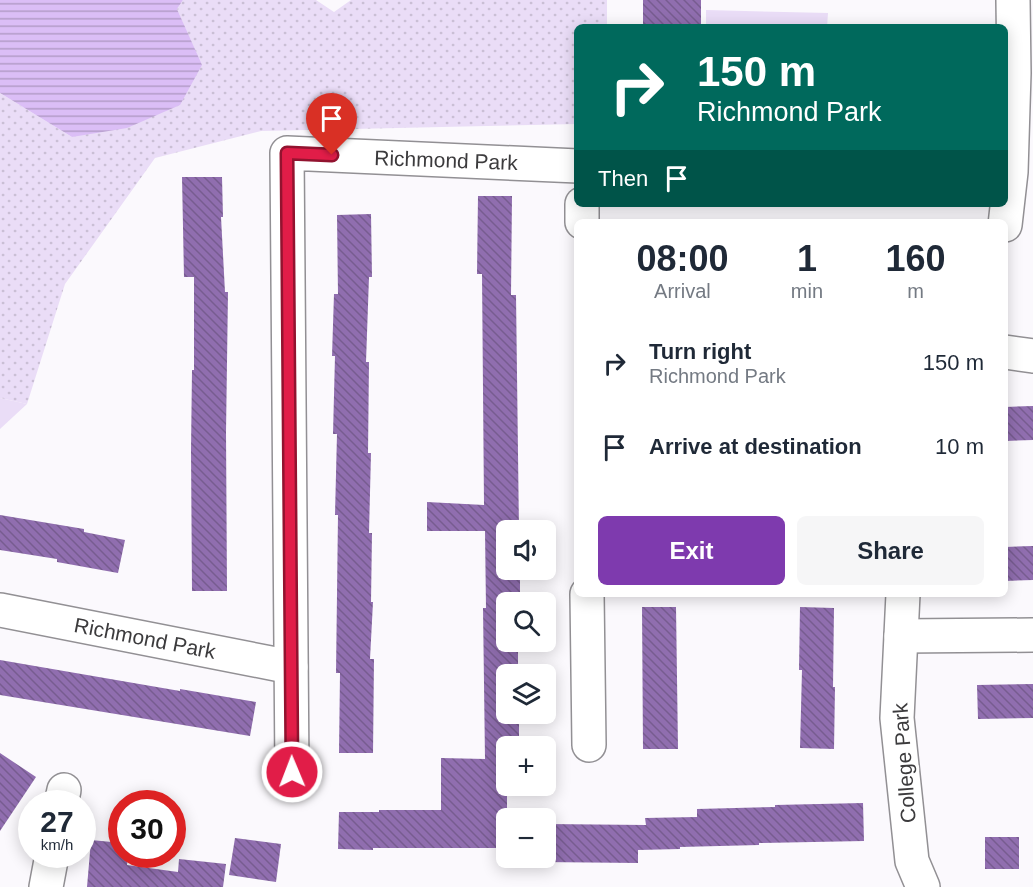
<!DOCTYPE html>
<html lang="en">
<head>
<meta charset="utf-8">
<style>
  body { margin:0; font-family:Helvetica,sans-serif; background:#f6f6f7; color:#1f2937; height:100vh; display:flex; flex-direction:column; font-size:22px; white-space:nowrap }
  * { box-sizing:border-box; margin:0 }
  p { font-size:20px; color:#747a83 }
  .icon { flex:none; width:33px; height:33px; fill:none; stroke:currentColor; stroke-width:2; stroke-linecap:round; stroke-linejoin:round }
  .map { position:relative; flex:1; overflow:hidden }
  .side { position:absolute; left:574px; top:219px; width:434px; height:378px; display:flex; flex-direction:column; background:#fff; border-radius:9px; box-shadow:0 3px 15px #0003 }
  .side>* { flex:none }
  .top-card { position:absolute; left:574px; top:24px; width:434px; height:183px; border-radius:9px; box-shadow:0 3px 15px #0003; background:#00695c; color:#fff; overflow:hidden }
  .controls { position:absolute; left:496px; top:520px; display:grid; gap:12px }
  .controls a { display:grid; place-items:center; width:60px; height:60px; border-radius:9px; background:#fff; box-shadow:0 3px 15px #0003; font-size:30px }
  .speed { position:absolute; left:18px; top:790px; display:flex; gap:12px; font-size:30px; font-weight:700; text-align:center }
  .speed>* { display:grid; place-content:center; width:78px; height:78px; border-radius:50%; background:#fff; box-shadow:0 3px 15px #0003; line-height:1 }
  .speed small { font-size:15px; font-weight:400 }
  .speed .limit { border:9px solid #d22; background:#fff; color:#111 }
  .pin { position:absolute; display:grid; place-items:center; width:51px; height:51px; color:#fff; margin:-62px -26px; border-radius:50% 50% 50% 0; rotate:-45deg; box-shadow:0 0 6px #0007 }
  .pin .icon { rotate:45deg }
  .me { position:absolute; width:66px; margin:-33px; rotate:359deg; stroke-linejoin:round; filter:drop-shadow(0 0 4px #0008) }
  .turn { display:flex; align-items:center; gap:21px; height:126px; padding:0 24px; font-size:27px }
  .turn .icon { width:78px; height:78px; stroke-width:2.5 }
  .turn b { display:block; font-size:42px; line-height:51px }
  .then { display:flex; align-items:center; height:57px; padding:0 24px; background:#0003; gap:12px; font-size:22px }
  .eta { display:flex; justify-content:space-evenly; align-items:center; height:102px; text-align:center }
  .eta b { font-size:36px; font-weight:700; line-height:42px }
  .cta { display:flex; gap:12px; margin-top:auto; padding:12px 24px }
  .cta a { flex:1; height:69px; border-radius:9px; background:#7e3aae; color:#fff; font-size:24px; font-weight:700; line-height:69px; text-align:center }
  .cta a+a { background:#f6f6f7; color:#1f2937 }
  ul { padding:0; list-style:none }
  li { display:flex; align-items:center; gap:18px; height:84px; padding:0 24px }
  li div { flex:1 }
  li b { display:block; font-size:22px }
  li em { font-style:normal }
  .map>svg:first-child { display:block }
</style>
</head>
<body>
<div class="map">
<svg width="1033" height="887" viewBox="0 0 1033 887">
  <defs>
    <pattern id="grass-dots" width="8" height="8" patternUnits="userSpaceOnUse" patternTransform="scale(1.5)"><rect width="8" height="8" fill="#eaddf7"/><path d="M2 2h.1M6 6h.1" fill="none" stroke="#cabfd5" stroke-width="1.8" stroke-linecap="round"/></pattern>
    <pattern id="water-rules" width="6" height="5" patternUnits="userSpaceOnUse" patternTransform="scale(1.5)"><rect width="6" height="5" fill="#dbbef6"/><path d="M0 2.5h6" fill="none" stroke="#b39cc8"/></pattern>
    <pattern id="building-back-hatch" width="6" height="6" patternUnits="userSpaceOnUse" patternTransform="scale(1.5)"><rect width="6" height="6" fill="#906eaf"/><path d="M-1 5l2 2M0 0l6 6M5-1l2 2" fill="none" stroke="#775c90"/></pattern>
  </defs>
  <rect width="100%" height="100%" fill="#fbf9fd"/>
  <!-- grass -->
  <polygon fill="url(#grass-dots)" points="183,0 316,0 334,12 351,0 607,0 607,27 578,27 577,124 261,131 155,158 65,284 27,404 0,398 0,93 72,137 201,65 177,9"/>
  <!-- garden -->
  <g fill="#eaddf7">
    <polygon points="706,10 828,13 827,27 706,27"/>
    <polygon points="0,398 27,404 0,429"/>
  </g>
  <!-- water -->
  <polygon fill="url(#water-rules)" points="0,0 183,0 177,9 202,65 180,105 127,128 72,137 0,93"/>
  <!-- building -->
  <g fill="url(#building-back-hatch)">
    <rect x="643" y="0" width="58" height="27"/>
    <polygon points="182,177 222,177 223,217 221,217 225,292 228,292 226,432 227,591 192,591 191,450 192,370 194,370 194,277 184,277"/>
    <polygon points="478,196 512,196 511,295 516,295 519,531 507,531 507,570 520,570 520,594 507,594 507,642 518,642 518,670 507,671 507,714 519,714 519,747 507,747 507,810 532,810 532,819 507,819 507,848 373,848 373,850 338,849 339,812 379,812 379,810 441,810 441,758 485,759 483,608 486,608 485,531 427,531 427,502 484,505 482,274 477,274"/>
    <polygon points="371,214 372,277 369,277 366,362 369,362 368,453 371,453 369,533 372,533 371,602 373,602 370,659 374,659 373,753 339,753 340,673 336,673 338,515 335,515 337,434 333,434 335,356 332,356 334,294 338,294 337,215"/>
    <polygon points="1033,406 1033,440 1005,441 1005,407"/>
    <polygon points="0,515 84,529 84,532 125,540 118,573 57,562 57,559 0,550"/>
    <polygon points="1033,546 1033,580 1005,581 1005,547"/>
    <polygon points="642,607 676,607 678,749 643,749"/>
    <polygon points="800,607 834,608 833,687 835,687 834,749 800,748 802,670 799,670"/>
    <polygon points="0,660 180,691 180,689 256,702 250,736 0,695"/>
    <polygon points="1033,684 1033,718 978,719 977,685"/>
    <polygon points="0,753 36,777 0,831"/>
    <polygon points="863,803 864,841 759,843 759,845 680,847 680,849 638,850 638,863 540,862 540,858 546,858 546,824 646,825 645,818 697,817 697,809 775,807 775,805"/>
    <rect x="985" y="837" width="34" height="32"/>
    <polygon points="235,838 281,844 276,882 229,875"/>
    <polygon points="91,840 122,843 122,855 128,855 127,865 178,872 179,859 226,864 223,887 87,887"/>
  </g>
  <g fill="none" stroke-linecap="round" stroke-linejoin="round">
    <!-- minor casing -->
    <g stroke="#929094" stroke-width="36">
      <g id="minor">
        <polyline points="582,204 582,222"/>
        <polyline points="1005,225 1011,172 1014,73 1013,0"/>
        <polyline points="1005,352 1033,356"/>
        <polyline points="587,594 589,745"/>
        <polyline points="903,594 897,718 912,861 923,887"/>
        <polyline points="0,610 291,667"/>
        <polyline points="901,636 1033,635"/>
        <polyline points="292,772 287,153 578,166"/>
        <polyline points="61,804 64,790"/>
        <polyline points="46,887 52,855"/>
      </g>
    </g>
    <!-- minor -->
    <use href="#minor" stroke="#fff" stroke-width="33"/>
  </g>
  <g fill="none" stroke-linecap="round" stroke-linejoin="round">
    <!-- route casing -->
    <g stroke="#92132f" stroke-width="15">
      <polyline id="route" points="292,772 287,153 332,155"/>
    </g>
    <!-- route -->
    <use href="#route" stroke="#e11d48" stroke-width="10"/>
  </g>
  <g text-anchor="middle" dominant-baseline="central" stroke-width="6" stroke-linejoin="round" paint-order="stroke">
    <!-- street labels -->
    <g font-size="21" fill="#3c3b3d" stroke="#fff">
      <text transform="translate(446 160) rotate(2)">Richmond Park</text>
      <text transform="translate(145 638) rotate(11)">Richmond Park</text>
      <text transform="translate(904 763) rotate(-94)">College Park</text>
    </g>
  </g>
</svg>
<div class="controls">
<a><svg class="icon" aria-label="sound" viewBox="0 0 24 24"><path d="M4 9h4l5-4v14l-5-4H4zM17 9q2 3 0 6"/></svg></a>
<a><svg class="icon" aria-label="search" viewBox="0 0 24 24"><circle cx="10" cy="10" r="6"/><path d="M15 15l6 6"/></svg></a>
<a><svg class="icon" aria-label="layers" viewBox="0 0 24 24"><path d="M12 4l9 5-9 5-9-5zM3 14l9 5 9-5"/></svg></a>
<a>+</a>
<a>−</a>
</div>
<div class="speed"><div>27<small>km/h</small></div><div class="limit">30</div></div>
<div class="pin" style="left:332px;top:155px;background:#d93025"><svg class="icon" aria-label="arrive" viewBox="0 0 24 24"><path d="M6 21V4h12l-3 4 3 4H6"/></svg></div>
<svg class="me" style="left:292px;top:772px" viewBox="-20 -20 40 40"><circle r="17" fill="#e11d48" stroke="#fff" stroke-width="3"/><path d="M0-11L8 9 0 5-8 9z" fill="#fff"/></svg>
<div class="top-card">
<div class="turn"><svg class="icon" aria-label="right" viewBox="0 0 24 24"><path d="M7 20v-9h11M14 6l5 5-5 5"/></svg><div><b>150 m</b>Richmond Park</div></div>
<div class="then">Then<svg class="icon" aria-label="arrive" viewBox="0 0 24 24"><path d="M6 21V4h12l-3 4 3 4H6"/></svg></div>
</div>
<section class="side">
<div class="eta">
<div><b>08:00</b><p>Arrival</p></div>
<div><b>1</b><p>min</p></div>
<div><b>160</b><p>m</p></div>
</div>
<ul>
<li><svg class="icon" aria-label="right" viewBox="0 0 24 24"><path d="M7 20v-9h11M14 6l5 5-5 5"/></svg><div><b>Turn right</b><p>Richmond Park</p></div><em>150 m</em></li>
<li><svg class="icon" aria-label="arrive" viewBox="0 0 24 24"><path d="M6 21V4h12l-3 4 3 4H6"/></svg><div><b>Arrive at destination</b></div><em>10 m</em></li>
</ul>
<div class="cta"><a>Exit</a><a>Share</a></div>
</section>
</div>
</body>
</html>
